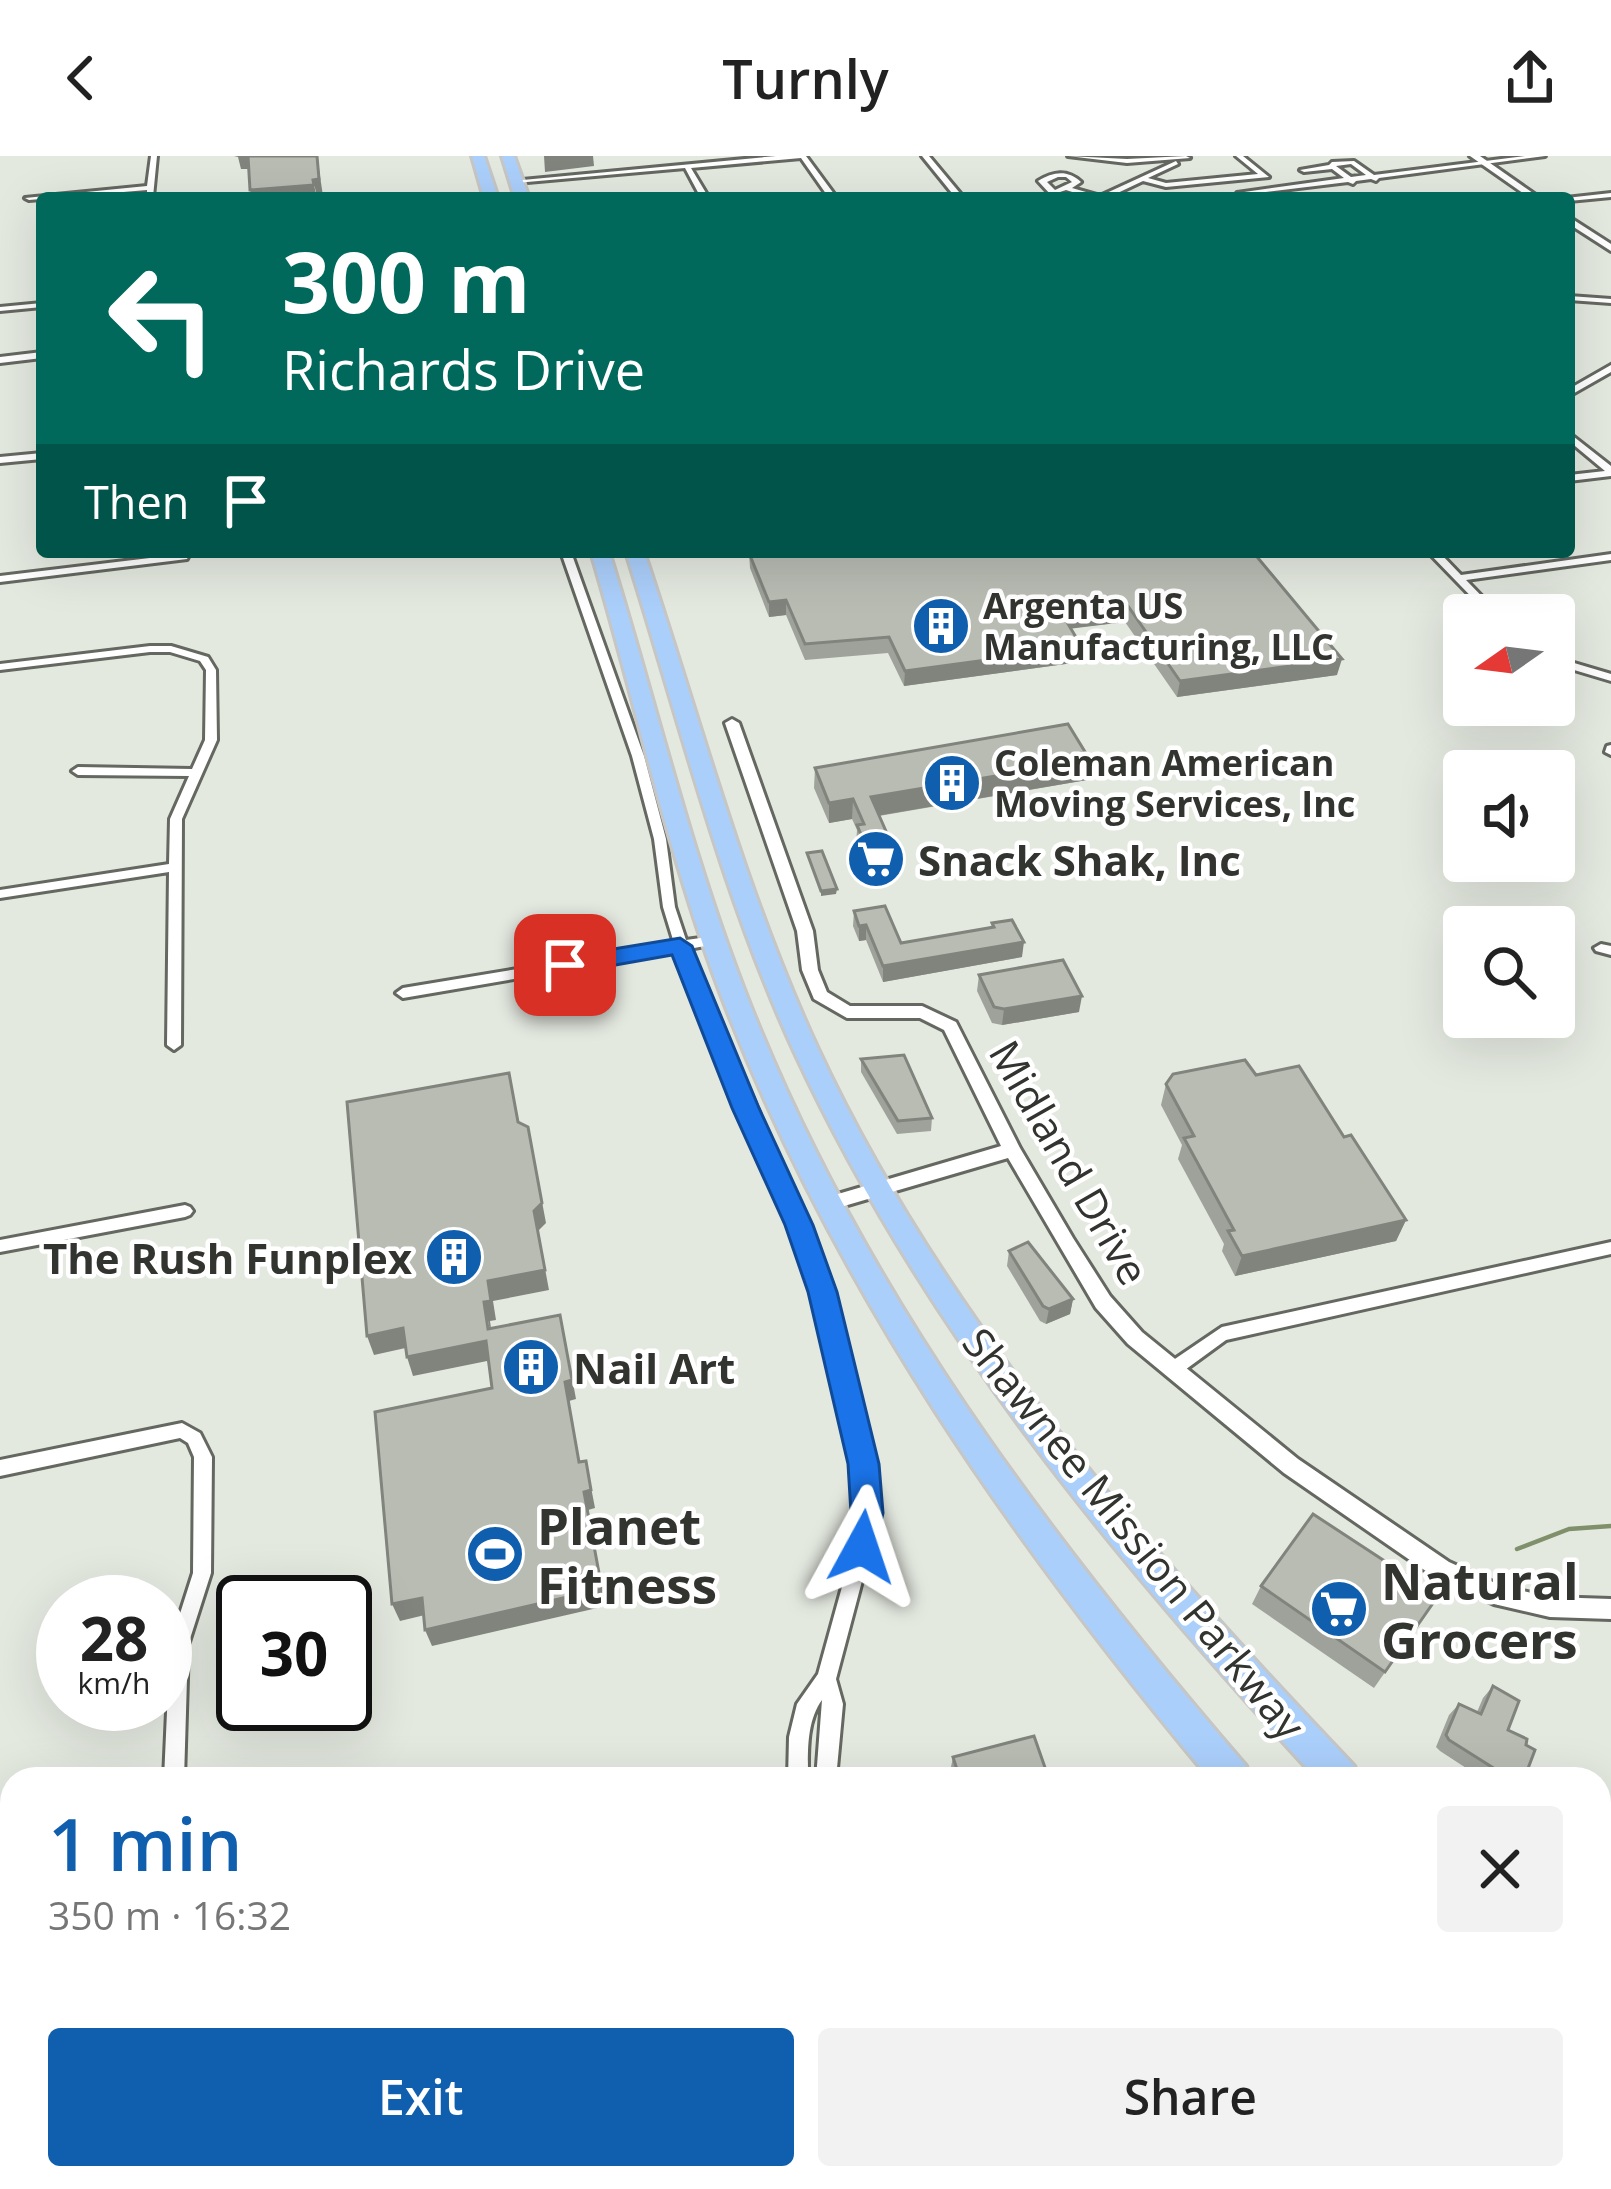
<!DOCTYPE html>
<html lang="en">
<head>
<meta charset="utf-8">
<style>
  body { margin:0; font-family:"Open Sans",sans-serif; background:#f2f2f2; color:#222; height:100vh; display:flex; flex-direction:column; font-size:45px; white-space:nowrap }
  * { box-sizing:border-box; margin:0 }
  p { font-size:39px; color:#767676 }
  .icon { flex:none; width:66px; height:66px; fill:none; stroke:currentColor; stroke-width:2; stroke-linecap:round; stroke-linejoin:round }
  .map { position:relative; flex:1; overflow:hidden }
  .side { position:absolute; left:0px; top:1611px; width:1611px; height:423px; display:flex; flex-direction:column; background:#fff; border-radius:36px 36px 0 0; box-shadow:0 12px 48px #0002 }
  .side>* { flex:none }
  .top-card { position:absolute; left:36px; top:36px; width:1539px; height:366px; border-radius:12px; box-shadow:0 12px 48px #0002; background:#00695c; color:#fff; overflow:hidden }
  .needle { width:78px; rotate:256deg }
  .tools { position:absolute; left:1443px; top:438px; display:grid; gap:24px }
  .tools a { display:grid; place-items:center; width:132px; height:132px; border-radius:12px; background:#fff; box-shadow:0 12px 48px #0002; font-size:60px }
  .speed { position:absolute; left:36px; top:1419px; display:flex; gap:24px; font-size:60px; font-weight:700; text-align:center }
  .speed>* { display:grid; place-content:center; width:156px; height:156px; border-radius:50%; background:#fff; box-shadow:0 12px 48px #0002; line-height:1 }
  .speed small { font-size:30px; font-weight:400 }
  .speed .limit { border:6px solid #111; border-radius:18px; background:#fff; color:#111 }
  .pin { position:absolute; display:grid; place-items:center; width:102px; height:102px; color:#fff; margin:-51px; border-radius:24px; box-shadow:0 6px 18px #0006 }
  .me { position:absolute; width:132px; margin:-66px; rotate:5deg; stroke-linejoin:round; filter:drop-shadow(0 0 9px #0008) }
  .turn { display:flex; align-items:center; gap:42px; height:252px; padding:0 48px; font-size:54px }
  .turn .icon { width:156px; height:156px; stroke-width:2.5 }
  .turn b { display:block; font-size:84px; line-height:102px }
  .then { display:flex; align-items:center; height:114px; padding:0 48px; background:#0003; gap:24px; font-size:45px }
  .round { display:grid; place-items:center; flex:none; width:126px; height:126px; border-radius:12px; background:#f2f2f2 }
  .headline { display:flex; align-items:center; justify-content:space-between; height:204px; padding:0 48px }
  h1 { font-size:72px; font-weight:600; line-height:90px; color:#105fae }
  .button { display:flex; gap:24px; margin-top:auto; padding:24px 48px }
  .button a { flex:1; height:138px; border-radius:12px; background:#105fae; color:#fff; font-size:48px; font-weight:600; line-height:138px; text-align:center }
  .button a+a { background:#f2f2f2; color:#222 }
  header { display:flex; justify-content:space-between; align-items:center; height:156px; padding:0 48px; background:#fff; font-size:54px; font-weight:600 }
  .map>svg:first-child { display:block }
</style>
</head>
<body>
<header><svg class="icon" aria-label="back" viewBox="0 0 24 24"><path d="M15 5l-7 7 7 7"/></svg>Turnly<svg class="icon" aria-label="share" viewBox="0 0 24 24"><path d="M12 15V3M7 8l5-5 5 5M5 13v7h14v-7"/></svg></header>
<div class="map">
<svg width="1611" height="2033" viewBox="0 0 1611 2033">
  <rect width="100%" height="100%" fill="#e4e9e0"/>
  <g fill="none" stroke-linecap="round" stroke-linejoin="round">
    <!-- stream -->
    <polyline stroke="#7f906a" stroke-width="4.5" points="1517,1393 1569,1373 1611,1370"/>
    <!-- minor casing -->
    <g stroke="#646860" stroke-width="6">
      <g id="minor">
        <polygon points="151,0 157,0 153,41 147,41 147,34 29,44 25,42 147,30"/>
        <polygon points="776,0 806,0 837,42 829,42 801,2 691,12 709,42 701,42 685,12 516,27 512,25"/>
        <polygon points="922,0 929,0 964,42 956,42"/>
        <polygon points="1068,0 1127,3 1186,0 1190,2 1127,7"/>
        <path d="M 1236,0 L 1243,0 L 1269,21 L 1166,31 L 1143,25 L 1107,42 L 1091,42 L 1066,34 L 1051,39 L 1038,25 C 1053,16 1067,13 1081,26 L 1072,32 L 1100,40 L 1176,5 L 1178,8 L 1148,22 L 1166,27 L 1258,18 ZM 1058,21 L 1066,21 L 1072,26 L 1055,34 L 1047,26 Z"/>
        <path d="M 1525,0 L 1545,0 L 1379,22 L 1376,25 L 1371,23 L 1356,25 L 1353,28 L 1348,26 L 1241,39 L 1237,37 L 1344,22 L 1332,13 L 1304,16 L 1300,14 L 1329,9 L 1332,6 L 1354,5 L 1374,19 ZM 1351,8 L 1366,19 L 1351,21 L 1336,10 Z"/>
        <polygon points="1611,37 1611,41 1569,45 1569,42 1566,42"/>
        <polygon points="1569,140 1611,143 1611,147 1569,144"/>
        <polygon points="42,147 42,151 0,155 0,151"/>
        <polygon points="42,196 42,202 0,207 0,201"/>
        <polygon points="1611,209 1611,216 1569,240 1569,233"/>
        <polygon points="1569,277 1611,310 1611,320 1569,325 1569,319 1605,315 1569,285"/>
        <polygon points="42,297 42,303 0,307 0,301"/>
        <path d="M 561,396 L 571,396 L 644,600 L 666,683 L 675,751 L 686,784 L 715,780 L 722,784 L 715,788 L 689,793 L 807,1069 L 830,1136 L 872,1308 L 876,1357 L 871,1391 L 836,1523 L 843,1548 L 836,1623 L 816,1623 L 822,1544 C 806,1566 808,1597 808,1623 L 788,1623 L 789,1581 L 797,1548 L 818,1518 L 853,1391 L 858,1357 L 854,1308 L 814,1136 L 791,1069 L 677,795 L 403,842 L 396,837 L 403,832 L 674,787 L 663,751 L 654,683 L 632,600 Z"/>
        <polygon points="1428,396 1439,396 1461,419 1611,398 1611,404 1466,424 1500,459 1489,459"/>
        <polygon points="183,398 188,401 187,403 0,426 0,420"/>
        <polygon points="150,490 171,490 208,501 216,514 217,584 182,663 181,889 174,894 167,889 169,716 0,742 0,734 169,708 170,663 189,620 78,619 72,615 78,611 192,613 205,584 206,514 200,505 170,496 150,496 0,514 0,508"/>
        <polygon points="1554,501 1611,518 1611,525 1554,508"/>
        <polygon points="1611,589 1611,599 1605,596 1607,590"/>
        <polygon points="1601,788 1611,790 1611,799 1596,795 1594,792"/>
        <polygon points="185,1049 190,1051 193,1055 190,1059 185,1061 0,1096 0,1084"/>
        <polygon points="1611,1086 1611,1098 1226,1184 1178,1219 1172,1221 1166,1219 1164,1214 1166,1209 1222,1171"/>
        <polygon points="182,1267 200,1277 212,1301 211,1417 188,1489 184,1623 164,1623 170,1489 193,1417 194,1301 188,1287 180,1282 0,1320 0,1304"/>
        <rect x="148" y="2022" width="24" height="11"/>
      </g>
    </g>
    <!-- tertiary casing -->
    <g stroke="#646860" stroke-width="6">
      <g id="tertiary">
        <polygon points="1470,0 1480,0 1540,42 1530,42"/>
        <polygon points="1569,61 1611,88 1611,95 1569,68"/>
        <polygon points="732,563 739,567 813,775 818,814 827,836 850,850 922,850 956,866 1020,992 1073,1082 1110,1140 1142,1176 1298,1303 1449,1406 1504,1431 1550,1441 1611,1443 1611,1463 1550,1461 1494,1448 1433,1420 1284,1317 1128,1188 1096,1152 1008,1002 827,1055 821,1053 818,1048 821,1043 1001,990 944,874 920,862 847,862 814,843 802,814 797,775 725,567"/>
        <polygon points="1116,2022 1144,2022 1148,2033 1120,2033"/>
        <polygon points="1158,2022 1186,2022 1190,2033 1162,2033"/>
      </g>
    </g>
    <!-- secondary casing -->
    <g stroke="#646860" stroke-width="6">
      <g id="secondary">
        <polygon points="1611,1676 1611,1704 1599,1707 1599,1679"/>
        <polygon points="473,2022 522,2022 518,2033 469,2033"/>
        <polygon points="689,2022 756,2022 752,2033 685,2033"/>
      </g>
    </g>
    <!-- trunk casing -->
    <g stroke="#c6c6c5" stroke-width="6">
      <g id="trunk">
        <polygon points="472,0 484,0 498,42 484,42"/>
        <polygon points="502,0 514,0 529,42 515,42"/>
        <path d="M 591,396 L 609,396 C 656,546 691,700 749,846 C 862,1133 1046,1378 1246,1610 L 1251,1623 L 1210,1623 C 1013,1387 837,1137 725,849 C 668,702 636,546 591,396 Z"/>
        <path d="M 626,396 L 644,396 C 700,562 744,734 818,893 C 945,1166 1148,1393 1354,1610 L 1359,1623 L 1317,1623 C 1113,1402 921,1170 794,895 C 721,736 679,563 626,396 Z"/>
        <polygon points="1609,1746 1611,1747 1611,1921 1599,1916 1599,1750"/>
        <polygon points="1599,1997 1611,2002 1611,2033 1585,2033 1580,2022 1599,2022"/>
      </g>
    </g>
    <!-- minor -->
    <use href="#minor" fill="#fff" fill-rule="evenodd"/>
    <!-- tertiary -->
    <use href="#tertiary" fill="#fff" fill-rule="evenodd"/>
    <!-- secondary -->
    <use href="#secondary" fill="#fff" fill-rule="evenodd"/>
    <!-- trunk -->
    <use href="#trunk" fill="#abcffb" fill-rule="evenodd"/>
  </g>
  <!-- wall -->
  <g fill="#9ea29a">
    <polygon points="1253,396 1337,519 1177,541 1125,466 1071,472 1080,506 904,530 888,497 805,504 786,459 769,461 750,412 749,397"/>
    <polygon points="815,612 1087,624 879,660 895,718 870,722 856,689 857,674 852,663 829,667 814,632"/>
    <polygon points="854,755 901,787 991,772 992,767 1022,801 883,826 866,784 859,785 853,770"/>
    <polygon points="979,819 1079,856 1002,869 992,867 977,835"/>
    <polygon points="861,903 932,962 931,975 897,978 861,916"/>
    <polygon points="1256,919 1344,981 1406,1064 1396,1085 1235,1120 1222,1095 1224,1088 1178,1003 1182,989 1161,949 1166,928"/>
    <polygon points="1009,1095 1073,1143 1070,1158 1046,1168 1040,1165 1007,1110"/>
    <polygon points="1261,1430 1438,1440 1374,1532 1252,1448"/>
    <polygon points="1493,1530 1508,1574 1526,1589 1524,1623 1483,1623 1440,1595 1436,1591 1449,1559 1459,1548 1477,1556 1483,1542"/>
    <polygon points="953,1601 1049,1623 952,1623 950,1616"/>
  </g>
  <!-- shaded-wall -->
  <g fill="#81847d">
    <polygon points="234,0 249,0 252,13 241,13 238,1"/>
    <polygon points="317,0 323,40 317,40 313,24"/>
    <polygon points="544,0 593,0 594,10 545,16"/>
    <polygon points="314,29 317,42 252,42 250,34"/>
    <polygon points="786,444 786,459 769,461 769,446"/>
    <polygon points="1128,450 1125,466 1060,474 1062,458"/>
    <polygon points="1082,491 1080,506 904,530 905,515"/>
    <polygon points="1342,503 1337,519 1177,541 1180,525"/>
    <polygon points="1090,604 1087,624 870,661 871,641"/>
    <polygon points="853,643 852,663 829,667 829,647"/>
    <polygon points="896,698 895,718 870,722 871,702"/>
    <polygon points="837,733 836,738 821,740 821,735"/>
    <polygon points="866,769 866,784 859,785 859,770"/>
    <polygon points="1024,786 1022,801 883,826 883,810"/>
    <polygon points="1082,840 1079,856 1002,869 1004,853"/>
    <polygon points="528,971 546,1067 538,1075 549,1134 493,1145 496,1164 490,1165 494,1193 484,1146 488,1125 534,1055"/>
    <polygon points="1406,1064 1396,1085 1235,1120 1242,1100"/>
    <polygon points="1073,1143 1070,1158 1046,1168 1049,1153"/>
    <polygon points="560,1159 576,1243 569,1245 565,1226"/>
    <polygon points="403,1172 410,1191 374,1199 367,1180"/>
    <polygon points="486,1185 492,1204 413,1220 407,1201"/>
    <polygon points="586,1305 595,1352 588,1354 606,1450 432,1490 425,1474 584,1336"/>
    <polygon points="422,1442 429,1458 400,1465 392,1448"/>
  </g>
  <!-- building -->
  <g fill="#b8bcb3" stroke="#81847d" stroke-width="3">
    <polygon points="248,0 317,0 319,23 313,24 314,29 250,34"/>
    <polygon points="584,39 586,42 560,41"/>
    <polygon points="1253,396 1342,503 1180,525 1128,450 1062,458 1082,491 905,515 889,481 805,488 786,444 769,446 749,397"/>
    <polygon points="1068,568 1090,604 871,641 896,698 871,702 857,669 864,668 853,643 829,647 815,612"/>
    <polygon points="822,695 837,733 821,735 807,697"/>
    <polygon points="885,750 901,787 994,771 992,767 1012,764 1024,786 883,810 866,769 859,770 854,755"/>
    <polygon points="1063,804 1082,840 1004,853 994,851 979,819"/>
    <polygon points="904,899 932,962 898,965 861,903"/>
    <polygon points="1245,904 1256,919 1299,910 1344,981 1351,979 1406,1064 1242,1100 1228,1075 1234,1074 1184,982 1194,980 1166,928 1173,918"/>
    <polygon points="509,917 518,966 528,971 542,1047 534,1055 545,1114 488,1125 491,1145 484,1146 488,1173 560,1159 572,1224 565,1226 579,1306 586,1305 591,1334 584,1336 602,1433 425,1474 422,1442 392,1448 375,1256 492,1232 486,1185 407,1201 403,1172 367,1180 347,946"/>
    <polygon points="1028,1086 1073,1143 1049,1153 1043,1150 1009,1095"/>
    <polygon points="1313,1358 1438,1440 1385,1516 1261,1430"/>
    <polygon points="1493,1530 1519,1545 1508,1574 1527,1583 1526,1589 1535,1594 1524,1623 1511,1623 1449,1584 1446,1579 1459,1548 1481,1558"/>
    <polygon points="1034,1580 1049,1623 1031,1623 1030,1619 1014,1623 960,1623 953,1601"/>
    <polygon points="1094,1614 1098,1623 1059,1623"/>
    <polygon points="1276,2022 1399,2022 1403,2030 1394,2033 1280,2033"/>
  </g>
  <!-- route -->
  <polygon fill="#1a73e8" stroke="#114b97" stroke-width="3" points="680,782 692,790 759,952 813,1069 837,1136 879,1308 883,1357 873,1402 862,1406 850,1402 846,1391 851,1357 848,1308 808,1136 785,1069 732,952 672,799 565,818 553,809 565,801"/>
  <!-- icons -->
  <defs>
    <g id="building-disc" transform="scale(3)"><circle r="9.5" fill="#105fae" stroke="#fff"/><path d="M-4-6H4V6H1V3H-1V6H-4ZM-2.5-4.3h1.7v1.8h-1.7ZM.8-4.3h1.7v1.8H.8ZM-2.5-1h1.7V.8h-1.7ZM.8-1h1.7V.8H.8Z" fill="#fff"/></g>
    <g id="supermarket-disc" transform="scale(3)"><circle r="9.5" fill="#105fae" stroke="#fff"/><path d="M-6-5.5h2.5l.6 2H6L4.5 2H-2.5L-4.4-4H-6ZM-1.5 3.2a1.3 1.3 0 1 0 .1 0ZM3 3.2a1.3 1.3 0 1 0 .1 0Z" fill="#fff"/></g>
    <g id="stadium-disc" transform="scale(3)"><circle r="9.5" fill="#105fae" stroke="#fff"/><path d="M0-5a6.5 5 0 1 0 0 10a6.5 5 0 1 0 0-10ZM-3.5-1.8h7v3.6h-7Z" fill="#fff"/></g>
  </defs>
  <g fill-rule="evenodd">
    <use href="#building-disc" x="941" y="470"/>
    <use href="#building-disc" x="952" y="627"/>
    <use href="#supermarket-disc" x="876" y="703"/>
    <use href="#building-disc" x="454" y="1101"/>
    <use href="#building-disc" x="531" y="1211"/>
    <use href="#stadium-disc" x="495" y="1398"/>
    <use href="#supermarket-disc" x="1339" y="1453"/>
  </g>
  <g text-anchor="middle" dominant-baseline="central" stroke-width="9" stroke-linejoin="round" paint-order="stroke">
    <!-- far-poi labels -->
    <g font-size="36" font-weight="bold" fill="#323430" stroke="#fff" text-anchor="start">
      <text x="983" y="449">Argenta US<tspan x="983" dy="41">Manufacturing, LLC</tspan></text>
      <text x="994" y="606">Coleman American<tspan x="994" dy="41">Moving Services, Inc</tspan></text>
    </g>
    <!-- poi labels -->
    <g font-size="42" font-weight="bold" fill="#323430" stroke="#fff" text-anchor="start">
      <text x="918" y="703">Snack Shak, Inc</text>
      <text x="412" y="1101" text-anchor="end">The Rush Funplex</text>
      <text x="573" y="1211">Nail Art</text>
    </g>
    <!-- street labels -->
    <g font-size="42" fill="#323430" stroke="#fff">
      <text transform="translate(1070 1006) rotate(60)">Midland Drive</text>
      <text transform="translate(1135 1377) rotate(51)">Shawnee Mission Parkway</text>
    </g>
    <!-- near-poi labels -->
    <g font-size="51" font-weight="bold" fill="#323430" stroke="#fff" text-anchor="start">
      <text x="537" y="1369">Planet<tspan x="537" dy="59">Fitness</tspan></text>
      <text x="1381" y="1424">Natural<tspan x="1381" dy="59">Grocers</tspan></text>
    </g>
  </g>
</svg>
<div class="tools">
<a><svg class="needle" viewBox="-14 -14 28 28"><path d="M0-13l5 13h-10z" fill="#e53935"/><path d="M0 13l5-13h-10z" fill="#767676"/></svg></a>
<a><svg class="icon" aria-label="sound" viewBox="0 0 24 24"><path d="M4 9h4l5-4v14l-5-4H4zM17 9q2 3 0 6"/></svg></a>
<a><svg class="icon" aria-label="search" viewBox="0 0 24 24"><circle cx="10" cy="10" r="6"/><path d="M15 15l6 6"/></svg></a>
</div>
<div class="speed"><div>28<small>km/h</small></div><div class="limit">30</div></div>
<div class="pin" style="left:565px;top:809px;background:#d93025"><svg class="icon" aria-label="arrive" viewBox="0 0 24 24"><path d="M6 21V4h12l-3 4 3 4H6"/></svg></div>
<svg class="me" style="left:862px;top:1391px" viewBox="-20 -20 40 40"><path d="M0-17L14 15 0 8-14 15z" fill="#1a73e8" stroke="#fff" stroke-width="4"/></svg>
<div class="top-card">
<div class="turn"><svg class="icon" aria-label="left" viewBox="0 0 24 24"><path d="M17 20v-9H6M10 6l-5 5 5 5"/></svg><div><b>300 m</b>Richards Drive</div></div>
<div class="then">Then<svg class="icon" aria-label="arrive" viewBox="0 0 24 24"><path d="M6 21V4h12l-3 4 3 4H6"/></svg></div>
</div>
<section class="side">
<div class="headline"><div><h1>1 min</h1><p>350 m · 16:32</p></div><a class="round"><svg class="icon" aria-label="close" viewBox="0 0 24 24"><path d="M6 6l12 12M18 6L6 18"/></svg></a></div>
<div class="button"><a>Exit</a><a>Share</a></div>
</section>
</div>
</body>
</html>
